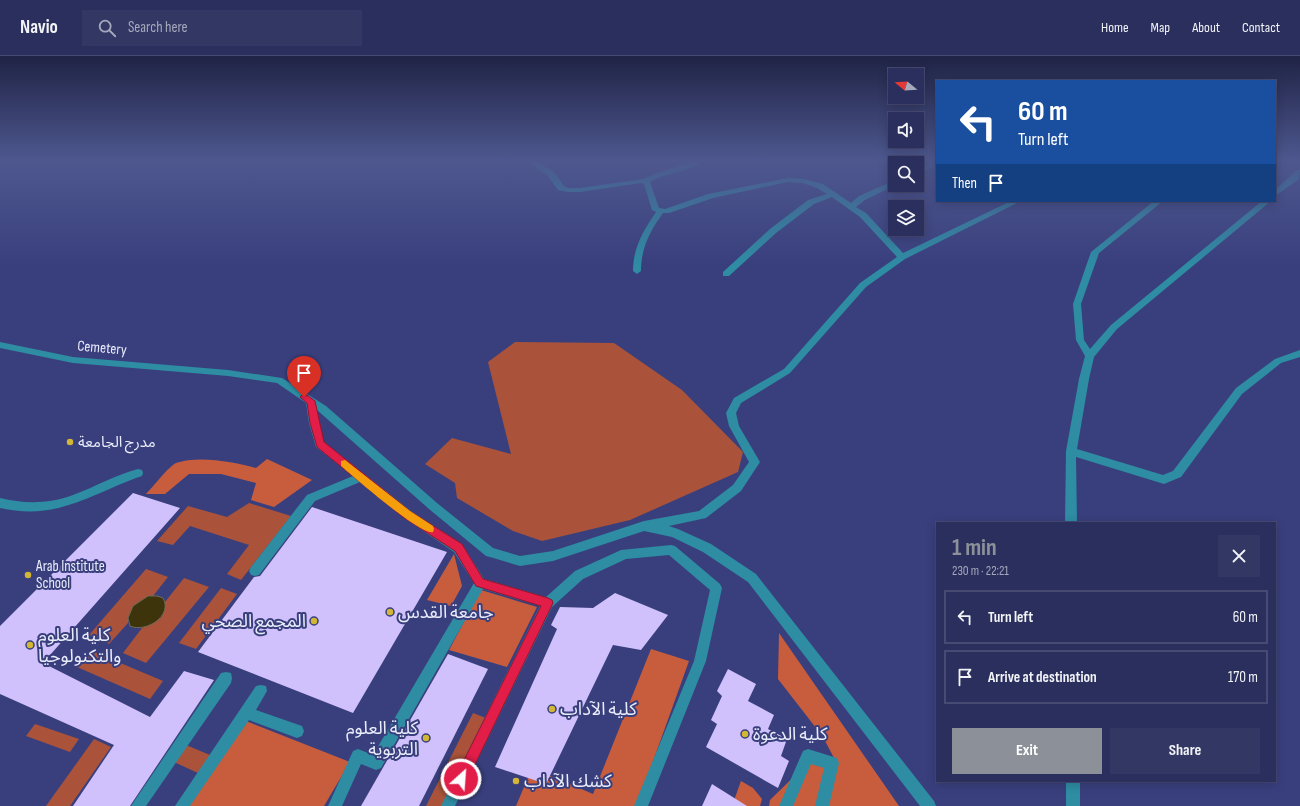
<!DOCTYPE html>
<html lang="en">
<head>
<meta charset="utf-8">
<style>
  body { margin:0; font-family:"Sofia Sans Condensed","Noto Sans Arabic",sans-serif; background:#333764; color:#f1f3f6; height:100vh; display:flex; flex-direction:column; font-size:15px; white-space:nowrap }
  * { box-sizing:border-box; margin:0 }
  p { font-size:13px; color:#a6a9bc }
  .icon { flex:none; width:22px; height:22px; fill:none; stroke:currentColor; stroke-width:2; stroke-linecap:round; stroke-linejoin:round }
  .map { position:relative; flex:1; overflow:hidden }
  .drawer { position:absolute; left:936px; top:466px; width:340px; height:260px; display:flex; flex-direction:column; background:#2b2f5e; border-radius:0px; box-shadow:0 2px 10px #0003,0 0 0 1px #474a73 }
  .drawer>* { flex:none }
  .hud { position:absolute; left:936px; top:24px; width:340px; height:122px; border-radius:0px; box-shadow:0 2px 10px #0003,0 0 0 1px #474a73; background:#1a4fa0; color:#fff; overflow:hidden }
  .needle { width:26px; rotate:288deg }
  .tools { position:absolute; left:888px; top:12px; display:grid; gap:8px }
  .tools a { display:grid; place-items:center; width:36px; height:36px; border-radius:0px; background:#2b2f5e; box-shadow:0 2px 10px #0003,0 0 0 1px #474a73; font-size:20px }
  .pin { position:absolute; display:grid; place-items:center; width:34px; height:34px; color:#fff; margin:-41px -17px; border-radius:50% 50% 50% 0; rotate:-45deg; box-shadow:0 0 4px #0007 }
  .pin .icon { rotate:45deg }
  .me { position:absolute; width:44px; margin:-22px; rotate:26deg; stroke-linejoin:round; filter:drop-shadow(0 0 3px #0008) }
  .turn { display:flex; align-items:center; gap:14px; height:84px; padding:0 16px; font-size:18px }
  .turn .icon { width:52px; height:52px; stroke-width:2.5 }
  .turn b { display:block; font-size:28px; line-height:34px }
  .then { display:flex; align-items:center; height:38px; padding:0 16px; background:#0003; gap:8px; font-size:15px }
  .round { display:grid; place-items:center; flex:none; width:42px; height:42px; border-radius:0px; background:#333764 }
  .head { display:flex; align-items:center; justify-content:space-between; height:68px; padding:0 16px }
  h1 { font-size:24px; font-weight:700; line-height:30px; color:#8c9099 }
  .button { display:flex; gap:8px; margin-top:auto; padding:8px 16px }
  .button a { flex:1; height:46px; border-radius:0px; background:#8c9099; color:#fff; font-size:16px; font-weight:700; line-height:46px; text-align:center }
  .button a+a { background:#333764; color:#f1f3f6 }
  ul { padding:0; list-style:none }
  li { display:flex; align-items:center; gap:12px; height:54px; margin:0 8px 6px; padding:0 8px; border:2px solid #474a73; border-radius:0px }
  li div { flex:1 }
  li b { display:block; font-size:15px }
  li em { font-style:normal }
  header { display:flex; align-items:center; gap:24px; box-sizing:border-box; height:56px; padding:0 20px; background:#2b2f5e; border-bottom:1px solid #474a73 }
  header strong { font-size:19px }
  nav { display:flex; gap:22px; margin-inline-start:auto; font-size:14px }
  .search { width:280px; height:36px; background:#333764; display:flex; align-items:center; gap:10px; box-sizing:border-box; padding:0 14px; border-radius:0px; color:#a6a9bc; font-size:15px }
  .map>svg:first-child { display:block }
</style>
</head>
<body>
<header>
<strong>Navio</strong>
<div class="search"><svg class="icon" aria-label="search" viewBox="0 0 24 24"><circle cx="10" cy="10" r="6"/><path d="M15 15l6 6"/></svg>Search here</div>
<nav><a>Home</a><a>Map</a><a>About</a><a>Contact</a></nav>
</header>
<div class="map">
<svg width="1300" height="750" viewBox="0 0 1300 750">
  <rect width="100%" height="100%" fill="#393f7d"/>
  <!-- green -->
  <g fill="#aa533a">
    <polygon points="515,286 614,287 682,334 743,396 738,416 630,464 542,485 513,475 457,442 455,427 425,408 452,382 511,398 488,306"/>
    <polygon points="249,447 291,460 241,524 227,518 249,489 190,470 173,489 157,485 188,450 227,461"/>
    <polygon points="146,513 168,521 153,540 143,543 133,550 128,562 128,567 109,588 89,579"/>
    <polygon points="184,522 209,531 146,607 123,597 142,572 161,562 164,556 165,546"/>
    <polygon points="221,532 237,538 196,593 179,587"/>
    <polygon points="92,595 163,625 150,643 77,611"/>
    <polygon points="473,657 486,662 443,750 426,750"/>
    <polygon points="35,668 79,683 70,696 26,680"/>
    <polygon points="94,683 111,691 70,750 46,750"/>
    <polygon points="186,689 210,699 198,717 174,706"/>
  </g>
  <!-- forest -->
  <g fill="#c85d3e">
    <path d="M 267,403 L 312,424 L 274,451 L 251,444 L 256,427 L 221,418 L 189,418 L 165,438 L 146,438 C 153,431 169,410 176,407 C 198,399 235,406 256,412 Z"/>
    <polygon points="454,498 462,530 451,550 427,544"/>
    <polygon points="481,534 537,551 507,611 449,594"/>
    <polygon points="779,577 899,750 826,750 834,702 823,681 778,623"/>
    <polygon points="651,593 689,605 637,750 516,750 532,712 593,738"/>
    <polygon points="246,665 350,706 324,750 187,750"/>
    <polygon points="810,705 827,710 817,750 769,750 770,744"/>
    <polygon points="741,725 753,732 762,743 760,750 732,750"/>
  </g>
  <!-- water -->
  <path fill="#3d340c" stroke="#716b54" d="M 148,540 L 157,540 L 163,542 C 173,560 146,577 130,570 L 128,562 L 133,550 Z"/>
  <!-- building -->
  <g fill="#d0c0fb">
    <polygon points="133,437 180,452 43,607 150,661 184,615 214,624 130,750 73,750 114,689 0,638 0,570"/>
    <polygon points="312,451 447,496 353,657 198,596 254,521 260,520"/>
    <polygon points="615,537 668,559 641,594 613,589 546,728 495,711 557,573 551,569 560,551 593,552"/>
    <polygon points="448,598 488,613 419,750 361,750"/>
    <polygon points="728,613 756,628 748,645 774,659 768,673 787,683 781,700 789,705 778,732 706,691 717,668 711,664 722,640 717,635"/>
    <polygon points="712,728 747,750 702,750"/>
  </g>
  <g fill="none" stroke-linecap="round" stroke-linejoin="round">
    <!-- minor -->
    <g fill="#2e8ca3" fill-rule="evenodd">
      <path d="M 526,104 L 534,104 L 554,116 L 564,130 L 568,132 L 580,132 L 643,123 L 655,118 L 695,104 L 704,104 C 690,117 666,116 650,126 L 659,152 L 665,153 L 708,138 L 788,122 L 804,123 L 823,128 L 851,147 L 859,140 L 895,124 L 895,129 L 865,144 L 856,151 L 866,157 L 903,197 L 1011,145 L 1021,145 L 905,203 L 866,231 L 790,317 L 741,347 L 736,357 L 739,370 L 760,406 L 741,435 L 706,462 L 669,470 L 678,473 L 711,488 L 756,518 L 934,745 L 936,750 L 920,750 L 748,526 L 703,496 L 672,481 L 644,475 L 553,505 L 520,510 L 490,501 L 486,500 L 429,453 L 317,354 L 324,386 L 411,455 L 462,488 L 484,523 L 546,541 L 575,515 L 621,494 L 671,489 L 675,490 L 720,528 L 722,532 L 706,605 L 648,750 L 634,750 L 694,605 L 710,534 L 669,499 L 626,503 L 583,523 L 552,551 L 455,750 L 441,750 L 540,550 L 483,533 L 381,712 L 376,714 L 361,708 L 342,750 L 328,750 L 353,695 L 358,693 L 373,699 L 474,527 L 454,496 L 403,461 L 360,426 L 315,445 L 259,519 L 255,520 L 251,519 L 249,515 L 251,511 L 307,439 L 353,420 L 316,391 L 309,367 L 306,347 L 277,327 L 228,320 L 73,307 L 0,292 L 0,286 L 73,301 L 228,314 L 282,322 L 326,350 L 437,447 L 493,492 L 520,500 L 553,495 L 644,465 L 699,455 L 733,429 L 749,406 L 729,370 L 726,357 L 734,342 L 784,313 L 860,227 L 897,201 L 860,161 L 832,141 L 814,148 L 776,177 L 729,220 L 723,220 L 723,216 L 770,173 L 808,144 L 827,138 L 817,132 L 803,127 L 788,126 L 713,142 L 669,157 L 663,157 C 650,175 641,192 641,215 L 637,218 L 633,215 C 633,192 643,175 656,156 L 652,154 L 644,128 L 641,127 L 580,136 L 568,136 L 558,134 L 548,120 Z"/>
      <polygon points="937,104 937,109 917,118 917,113"/>
      <polygon points="1297,114 1300,114 1299,123 1275,140 1275,134"/>
      <polygon points="1154,145 1163,145 1099,197 1081,248 1084,284 1090,293 1111,269 1262,145 1271,145 1117,273 1094,301 1089,323 1077,393 1163,419 1173,415 1236,332 1275,303 1300,294 1300,301 1281,307 1242,338 1181,421 1164,428 1076,401 1077,467 1065,467 1066,395 1079,323 1085,300 1076,284 1073,248 1091,196"/>
      <path d="M 138,413 L 142,414 L 143,417 L 142,420 C 90,438 58,465 0,452 L 0,442 C 24,448 49,448 73,439 C 95,431 115,419 138,413 Z"/>
      <polygon points="226,616 231,617 232,622 231,627 146,750 131,750 221,617"/>
      <polygon points="261,629 266,630 267,635 256,654 302,670 304,675 302,680 297,682 249,664 190,750 175,750 256,630"/>
      <polygon points="808,693 837,702 839,707 829,750 815,750 824,712 811,708 793,750 779,750 803,695"/>
      <rect x="1066" y="725" width="14" height="25"/>
    </g>
  </g>
  <!-- sky -->
  <linearGradient id="sky" x2="0" y2="1"><stop stop-color="#1f2345"/><stop offset="0.5" stop-color="#4e588f"/><stop offset="1" stop-color="#4e588f" stop-opacity="0"/></linearGradient>
  <rect width="1300" height="209" fill="url(#sky)"/>
  <!-- route -->
  <polygon fill="#e11d48" stroke="#92132f" points="304,337 315,345 324,386 410,455 462,488 483,523 548,542 552,544 553,547 466,727 461,729 457,727 455,723 457,718 541,550 476,530 455,495 403,461 317,391 310,367 307,347 300,341"/>
  <!-- slow -->
  <path fill="#f59e0b" d="M 345,404 L 410,455 L 433,470 L 434,473 L 433,476 C 421,480 354,421 341,410 L 341,405 Z"/>
  <!-- markers -->
  <g fill="#d2b736" stroke="#393f7d" stroke-width="1.5">
    <circle cx="70" cy="386" r="4"/>
    <circle cx="28" cy="519" r="4"/>
    <circle cx="390" cy="556" r="4"/>
    <circle cx="314" cy="565" r="4"/>
    <circle cx="30" cy="589" r="4"/>
    <circle cx="552" cy="653" r="4"/>
    <circle cx="745" cy="678" r="4"/>
    <circle cx="426" cy="682" r="4"/>
    <circle cx="516" cy="725" r="4"/>
  </g>
  <g text-anchor="middle" dominant-baseline="central" stroke-width="4" stroke-linejoin="round" paint-order="stroke">
    <!-- street labels -->
    <g font-size="15" fill="#e9ecfb" stroke="#393f7d">
      <text transform="translate(102 292) rotate(5)">Cemetery</text>
    </g>
    <!-- poi labels -->
    <g font-size="15" fill="#e9ecfb" stroke="#393f7d" text-anchor="start">
      <text x="78" y="386">مدرج الجامعة</text>
      <text x="36" y="510">Arab Institute<tspan x="36" dy="17">School</tspan></text>
    </g>
    <!-- near-poi labels -->
    <g font-size="18" fill="#e9ecfb" stroke="#393f7d" text-anchor="start">
      <text x="398" y="556">جامعة القدس</text>
      <text x="306" y="565" text-anchor="end">المجمع الصحي</text>
      <text x="38" y="579">كلية العلوم<tspan x="38" dy="21">والتكنولوجيا</tspan></text>
      <text x="560" y="653">كلية الآداب</text>
      <text x="418" y="672" text-anchor="end">كلية العلوم<tspan x="418" dy="21">التربوية</tspan></text>
      <text x="753" y="678">كلية الدعوة</text>
      <text x="524" y="725">كشك الآداب</text>
    </g>
  </g>
</svg>
<div class="tools">
<a><svg class="needle" viewBox="-14 -14 28 28"><path d="M0-13l5 13h-10z" fill="#e53935"/><path d="M0 13l5-13h-10z" fill="#a6a9bc"/></svg></a>
<a><svg class="icon" aria-label="sound" viewBox="0 0 24 24"><path d="M4 9h4l5-4v14l-5-4H4zM17 9q2 3 0 6"/></svg></a>
<a><svg class="icon" aria-label="search" viewBox="0 0 24 24"><circle cx="10" cy="10" r="6"/><path d="M15 15l6 6"/></svg></a>
<a><svg class="icon" aria-label="layers" viewBox="0 0 24 24"><path d="M12 4l9 5-9 5-9-5zM3 14l9 5 9-5"/></svg></a>
</div>
<div class="pin" style="left:304px;top:341px;background:#d93025"><svg class="icon" aria-label="arrive" viewBox="0 0 24 24"><path d="M6 21V4h12l-3 4 3 4H6"/></svg></div>
<svg class="me" style="left:461px;top:723px" viewBox="-20 -20 40 40"><circle r="17" fill="#e11d48" stroke="#fff" stroke-width="3"/><path d="M0-11L8 9 0 5-8 9z" fill="#fff"/></svg>
<div class="hud">
<div class="turn"><svg class="icon" aria-label="left" viewBox="0 0 24 24"><path d="M17 20v-9H6M10 6l-5 5 5 5"/></svg><div><b>60 m</b>Turn left</div></div>
<div class="then">Then<svg class="icon" aria-label="arrive" viewBox="0 0 24 24"><path d="M6 21V4h12l-3 4 3 4H6"/></svg></div>
</div>
<section class="drawer">
<div class="head"><div><h1>1 min</h1><p>230 m · 22:21</p></div><a class="round"><svg class="icon" aria-label="close" viewBox="0 0 24 24"><path d="M6 6l12 12M18 6L6 18"/></svg></a></div>
<ul>
<li><svg class="icon" aria-label="left" viewBox="0 0 24 24"><path d="M17 20v-9H6M10 6l-5 5 5 5"/></svg><div><b>Turn left</b></div><em>60 m</em></li>
<li><svg class="icon" aria-label="arrive" viewBox="0 0 24 24"><path d="M6 21V4h12l-3 4 3 4H6"/></svg><div><b>Arrive at destination</b></div><em>170 m</em></li>
</ul>
<div class="button"><a>Exit</a><a>Share</a></div>
</section>
</div>
</body>
</html>
